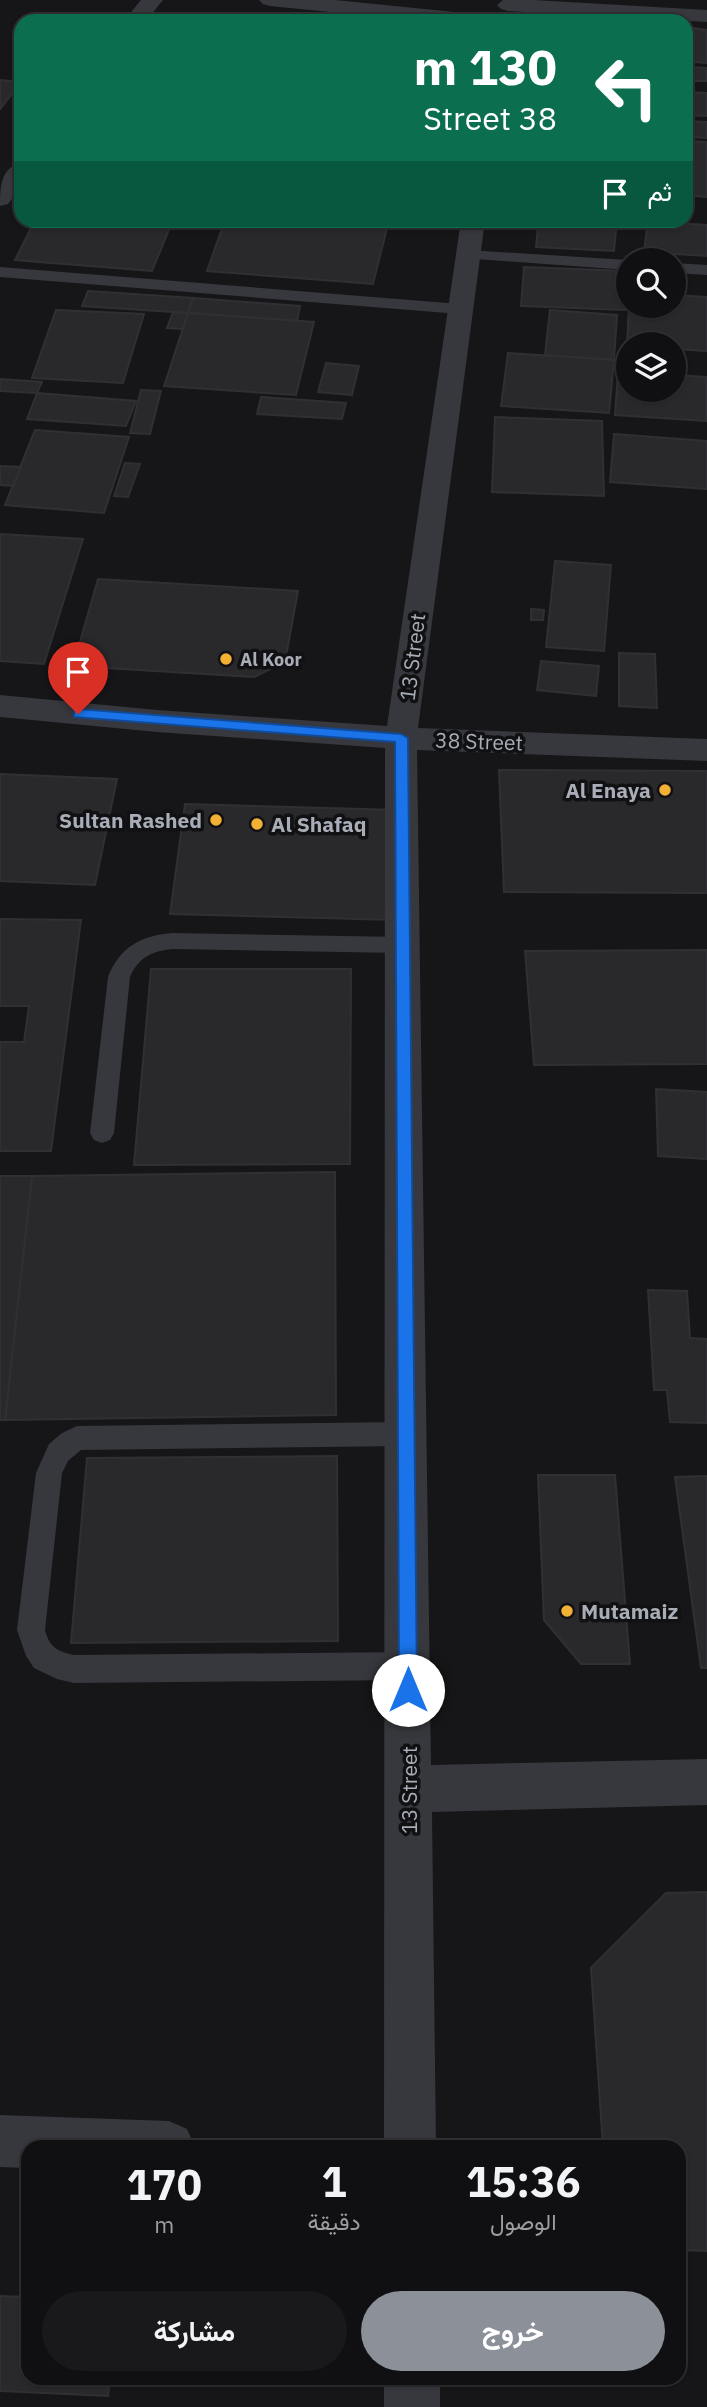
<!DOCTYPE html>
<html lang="ar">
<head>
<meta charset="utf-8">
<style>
  body { margin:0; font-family:"IBM Plex Sans",Vazirmatn,sans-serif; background:#19191b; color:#f1f3f6; direction:rtl; height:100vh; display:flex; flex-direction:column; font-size:26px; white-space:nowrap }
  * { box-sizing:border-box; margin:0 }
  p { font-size:23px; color:#9c9d9f }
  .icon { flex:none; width:38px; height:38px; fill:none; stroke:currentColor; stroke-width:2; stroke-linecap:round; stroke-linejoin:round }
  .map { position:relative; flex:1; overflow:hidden; direction:ltr }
  .side { position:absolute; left:21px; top:2140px; width:665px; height:245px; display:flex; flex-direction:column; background:#101012; border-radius:21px; box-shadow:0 2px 5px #0004,0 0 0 2px #303032; direction:rtl }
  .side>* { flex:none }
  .guide { position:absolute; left:14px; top:14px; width:679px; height:214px; border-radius:21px; box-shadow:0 2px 5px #0004,0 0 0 2px #303032; direction:rtl; background:#0b6e4f; color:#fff; overflow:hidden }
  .tools { position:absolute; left:616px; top:248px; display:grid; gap:14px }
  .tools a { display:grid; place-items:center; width:70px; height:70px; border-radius:50%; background:#101012; box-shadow:0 2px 5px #0004,0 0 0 2px #303032; font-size:35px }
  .pin { position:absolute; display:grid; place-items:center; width:60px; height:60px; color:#fff; margin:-72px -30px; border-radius:50% 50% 50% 0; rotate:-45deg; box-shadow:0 0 7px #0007 }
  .pin .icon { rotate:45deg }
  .me { position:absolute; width:77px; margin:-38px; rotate:0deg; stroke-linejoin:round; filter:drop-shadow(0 0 5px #0008) }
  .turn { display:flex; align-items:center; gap:24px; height:147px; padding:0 21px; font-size:32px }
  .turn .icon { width:91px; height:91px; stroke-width:2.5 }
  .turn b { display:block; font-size:49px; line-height:60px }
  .then { display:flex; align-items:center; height:66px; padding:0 21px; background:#0003; gap:14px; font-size:26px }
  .eta { display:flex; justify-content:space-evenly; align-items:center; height:119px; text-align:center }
  .eta b { font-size:42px; font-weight:700; line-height:49px }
  .action { display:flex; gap:14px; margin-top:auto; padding:14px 21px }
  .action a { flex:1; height:80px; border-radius:42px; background:#8c9099; color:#fff; font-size:28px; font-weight:700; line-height:80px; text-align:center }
  .action a+a { background:#19191b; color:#f1f3f6 }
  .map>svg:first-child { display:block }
</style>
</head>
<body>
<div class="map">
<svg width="707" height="2407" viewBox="0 0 707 2407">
  <rect width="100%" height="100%" fill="#161618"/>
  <!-- building -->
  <g fill="#29292c" stroke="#303034" stroke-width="2">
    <polygon points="208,15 292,21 182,21 184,18"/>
    <polygon points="686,27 707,30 707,63 686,61"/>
    <polygon points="686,67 707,68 707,81 686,81"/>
    <polygon points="0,80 21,82 0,109"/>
    <polygon points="686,92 707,93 707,116 686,115"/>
    <polygon points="686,121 707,122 707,138 686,137"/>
    <polygon points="686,141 707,142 707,197 686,195"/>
    <polygon points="35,220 173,220 152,271 15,260"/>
    <polygon points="225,220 389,220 373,284 207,271"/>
    <polygon points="539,220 568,220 567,227 538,226"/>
    <polygon points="648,221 707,225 707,256 644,252"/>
    <polygon points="538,226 616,230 614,251 536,247"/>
    <polygon points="524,267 625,271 625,310 521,306"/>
    <polygon points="88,291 193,298 188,313 82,306"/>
    <polygon points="674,295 707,297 707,351 674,349 674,345 627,346 629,306 674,306"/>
    <polygon points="193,298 300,306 297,321 188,313"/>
    <polygon points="56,310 144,314 123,383 32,378"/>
    <polygon points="550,310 617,315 614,360 545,355"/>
    <polygon points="173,312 188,313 183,329 167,328"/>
    <polygon points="188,313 314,322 296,395 164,386"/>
    <polygon points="508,353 614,360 609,413 501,406"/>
    <polygon points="326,363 359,366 352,395 318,392"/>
    <polygon points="618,372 628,372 628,390 674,390 674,375 706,377 706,421 615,415"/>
    <polygon points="0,379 42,382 37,393 0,391"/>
    <polygon points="141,390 161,391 150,434 130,433"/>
    <polygon points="37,393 136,401 126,426 27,419"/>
    <polygon points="261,397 346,403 342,419 257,414"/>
    <polygon points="495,417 602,421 604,496 492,492"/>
    <polygon points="35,430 129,437 104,513 5,505"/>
    <polygon points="614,434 707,441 707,489 610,482"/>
    <polygon points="125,463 140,464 128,497 114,496"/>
    <polygon points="0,466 21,467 13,486 0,485"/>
    <polygon points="0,534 83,539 44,664 0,661"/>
    <polygon points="555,561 611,565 604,651 546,647"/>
    <polygon points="98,579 298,591 285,662 254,677 73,666"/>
    <polygon points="531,609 544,610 543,620 531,620"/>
    <polygon points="619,653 655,654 657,708 619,706"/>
    <polygon points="541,661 599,666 596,696 537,690"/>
    <polygon points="499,770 707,771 707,893 504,892"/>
    <polygon points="0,774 117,779 95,885 0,881"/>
    <polygon points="185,804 398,810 394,920 170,914"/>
    <polygon points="0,919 81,920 51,1151 0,1151 0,1042 24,1042 29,1006 0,1006"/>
    <polygon points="707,950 707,1064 534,1065 525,951"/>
    <polygon points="151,969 351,969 350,1164 134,1165"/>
    <polygon points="656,1089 707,1092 707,1159 658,1156"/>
    <polygon points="335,1172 336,1415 5,1420 32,1176"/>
    <polygon points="0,1176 32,1176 5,1420 0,1420"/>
    <polygon points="648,1290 687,1291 690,1338 707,1339 707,1423 670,1422 667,1390 654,1390"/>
    <polygon points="337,1456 338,1641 71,1643 87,1458"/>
    <polygon points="538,1475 615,1475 630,1664 581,1664 544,1620"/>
    <polygon points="707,1476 707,1668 701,1668 675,1477"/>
    <polygon points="707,1892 707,2251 679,2250 679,2147 603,2147 591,1968 666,1893"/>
    <polygon points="0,2296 28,2297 28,2378 110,2378 108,2396 0,2391"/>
  </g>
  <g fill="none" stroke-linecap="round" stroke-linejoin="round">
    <!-- lane -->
    <g fill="#37383d" fill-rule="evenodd">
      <polygon points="468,250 628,260 630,261 628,270 462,258 460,255"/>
      <polygon points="674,263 707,265 707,275 674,273"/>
      <polygon points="0,267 460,304 468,309 460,314 0,277"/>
      <path d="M 172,933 L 402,937 L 410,939 L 413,945 L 410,951 L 402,953 L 172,949 C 152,951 138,958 130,977 L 114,1133 L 110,1140 L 102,1143 L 94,1140 L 90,1133 L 108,977 C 120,947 140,936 172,933 Z"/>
      <path d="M 406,1422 L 415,1426 L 419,1434 L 415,1442 L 406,1446 L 81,1450 L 68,1461 L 62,1473 L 45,1630 C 49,1647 58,1652 74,1655 L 408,1652 L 418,1656 L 422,1666 L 418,1676 L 408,1680 L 74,1683 L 57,1679 L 34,1668 L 26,1656 L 17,1630 L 36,1473 L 49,1444 L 62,1433 L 77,1426 Z"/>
    </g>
    <!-- street -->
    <g fill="#37383d" fill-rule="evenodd">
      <polygon points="141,0 163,0 146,21 124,21"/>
      <polygon points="259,0 335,0 484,15 492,16 495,21 419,21 270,6 263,4"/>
      <polygon points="533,0 707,10 707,22 508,11 501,9 497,5 503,0"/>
      <path d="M 21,163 L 21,187 L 8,204 L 0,206 C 0,188 0,168 21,163 Z"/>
      <polygon points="461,220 485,220 418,728 707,739 707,761 417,750 431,1765 707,1759 707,1805 432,1812 436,2147 384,2147 385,748 157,732 0,717 0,695 157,710 387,726"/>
      <polygon points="0,2115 169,2121 187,2129 195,2147 28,2147 28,2168 0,2167"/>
      <rect x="384" y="2378" width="56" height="29"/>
    </g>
  </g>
  <!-- route -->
  <polygon fill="#1a73e8" stroke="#114b97" stroke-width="2" points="78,709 401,734 408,738 417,1690 415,1697 408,1699 401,1697 399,1690 395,742 74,717 74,711"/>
  <!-- markers -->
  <g fill="#f2b134" stroke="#111113" stroke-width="2.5">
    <circle cx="226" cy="659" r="7"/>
    <circle cx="665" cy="790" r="7"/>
    <circle cx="216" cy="820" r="7"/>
    <circle cx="257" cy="824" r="7"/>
    <circle cx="567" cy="1611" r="7"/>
  </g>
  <g text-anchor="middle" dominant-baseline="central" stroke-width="7" stroke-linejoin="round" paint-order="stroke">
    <!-- far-poi labels -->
    <g font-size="18" font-weight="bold" fill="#a8adb8" stroke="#111113" text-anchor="start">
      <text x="240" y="659">Al Koor</text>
    </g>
    <!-- street labels -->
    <g font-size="21" fill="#a8adb8" stroke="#111113">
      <text transform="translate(412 657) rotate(-83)">13 Street</text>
      <text transform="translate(479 741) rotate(2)">38 Street</text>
      <text transform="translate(409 1790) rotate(-90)">13 Street</text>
    </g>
    <!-- poi labels -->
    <g font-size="21" font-weight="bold" fill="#a8adb8" stroke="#111113" text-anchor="end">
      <text x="651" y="790">Al Enaya</text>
      <text x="202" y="820">Sultan Rashed</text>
      <text x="271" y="824" text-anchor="start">Al Shafaq</text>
      <text x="581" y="1611" text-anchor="start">Mutamaiz</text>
    </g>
  </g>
</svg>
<div class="tools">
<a><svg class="icon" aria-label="search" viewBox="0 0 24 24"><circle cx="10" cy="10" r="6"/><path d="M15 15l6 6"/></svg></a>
<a><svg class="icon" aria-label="layers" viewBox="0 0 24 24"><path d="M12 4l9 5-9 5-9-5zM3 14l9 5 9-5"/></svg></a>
</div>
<div class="pin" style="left:78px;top:714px;background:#d93025"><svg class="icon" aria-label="arrive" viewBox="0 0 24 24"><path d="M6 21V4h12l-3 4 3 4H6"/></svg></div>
<svg class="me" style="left:408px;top:1690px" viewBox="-20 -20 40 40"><circle r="19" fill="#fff"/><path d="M0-13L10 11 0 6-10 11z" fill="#1a73e8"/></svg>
<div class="guide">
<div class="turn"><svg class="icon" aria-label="left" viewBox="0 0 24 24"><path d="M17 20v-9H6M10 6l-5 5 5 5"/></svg><div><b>130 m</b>38 Street</div></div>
<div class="then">ثم<svg class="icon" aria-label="arrive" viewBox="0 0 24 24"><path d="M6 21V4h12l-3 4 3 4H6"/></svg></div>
</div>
<section class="side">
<div class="eta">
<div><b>15:36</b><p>الوصول</p></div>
<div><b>1</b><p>دقيقة</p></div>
<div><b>170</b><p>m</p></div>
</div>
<div class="action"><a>خروج</a><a>مشاركة</a></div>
</section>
</div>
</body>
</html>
